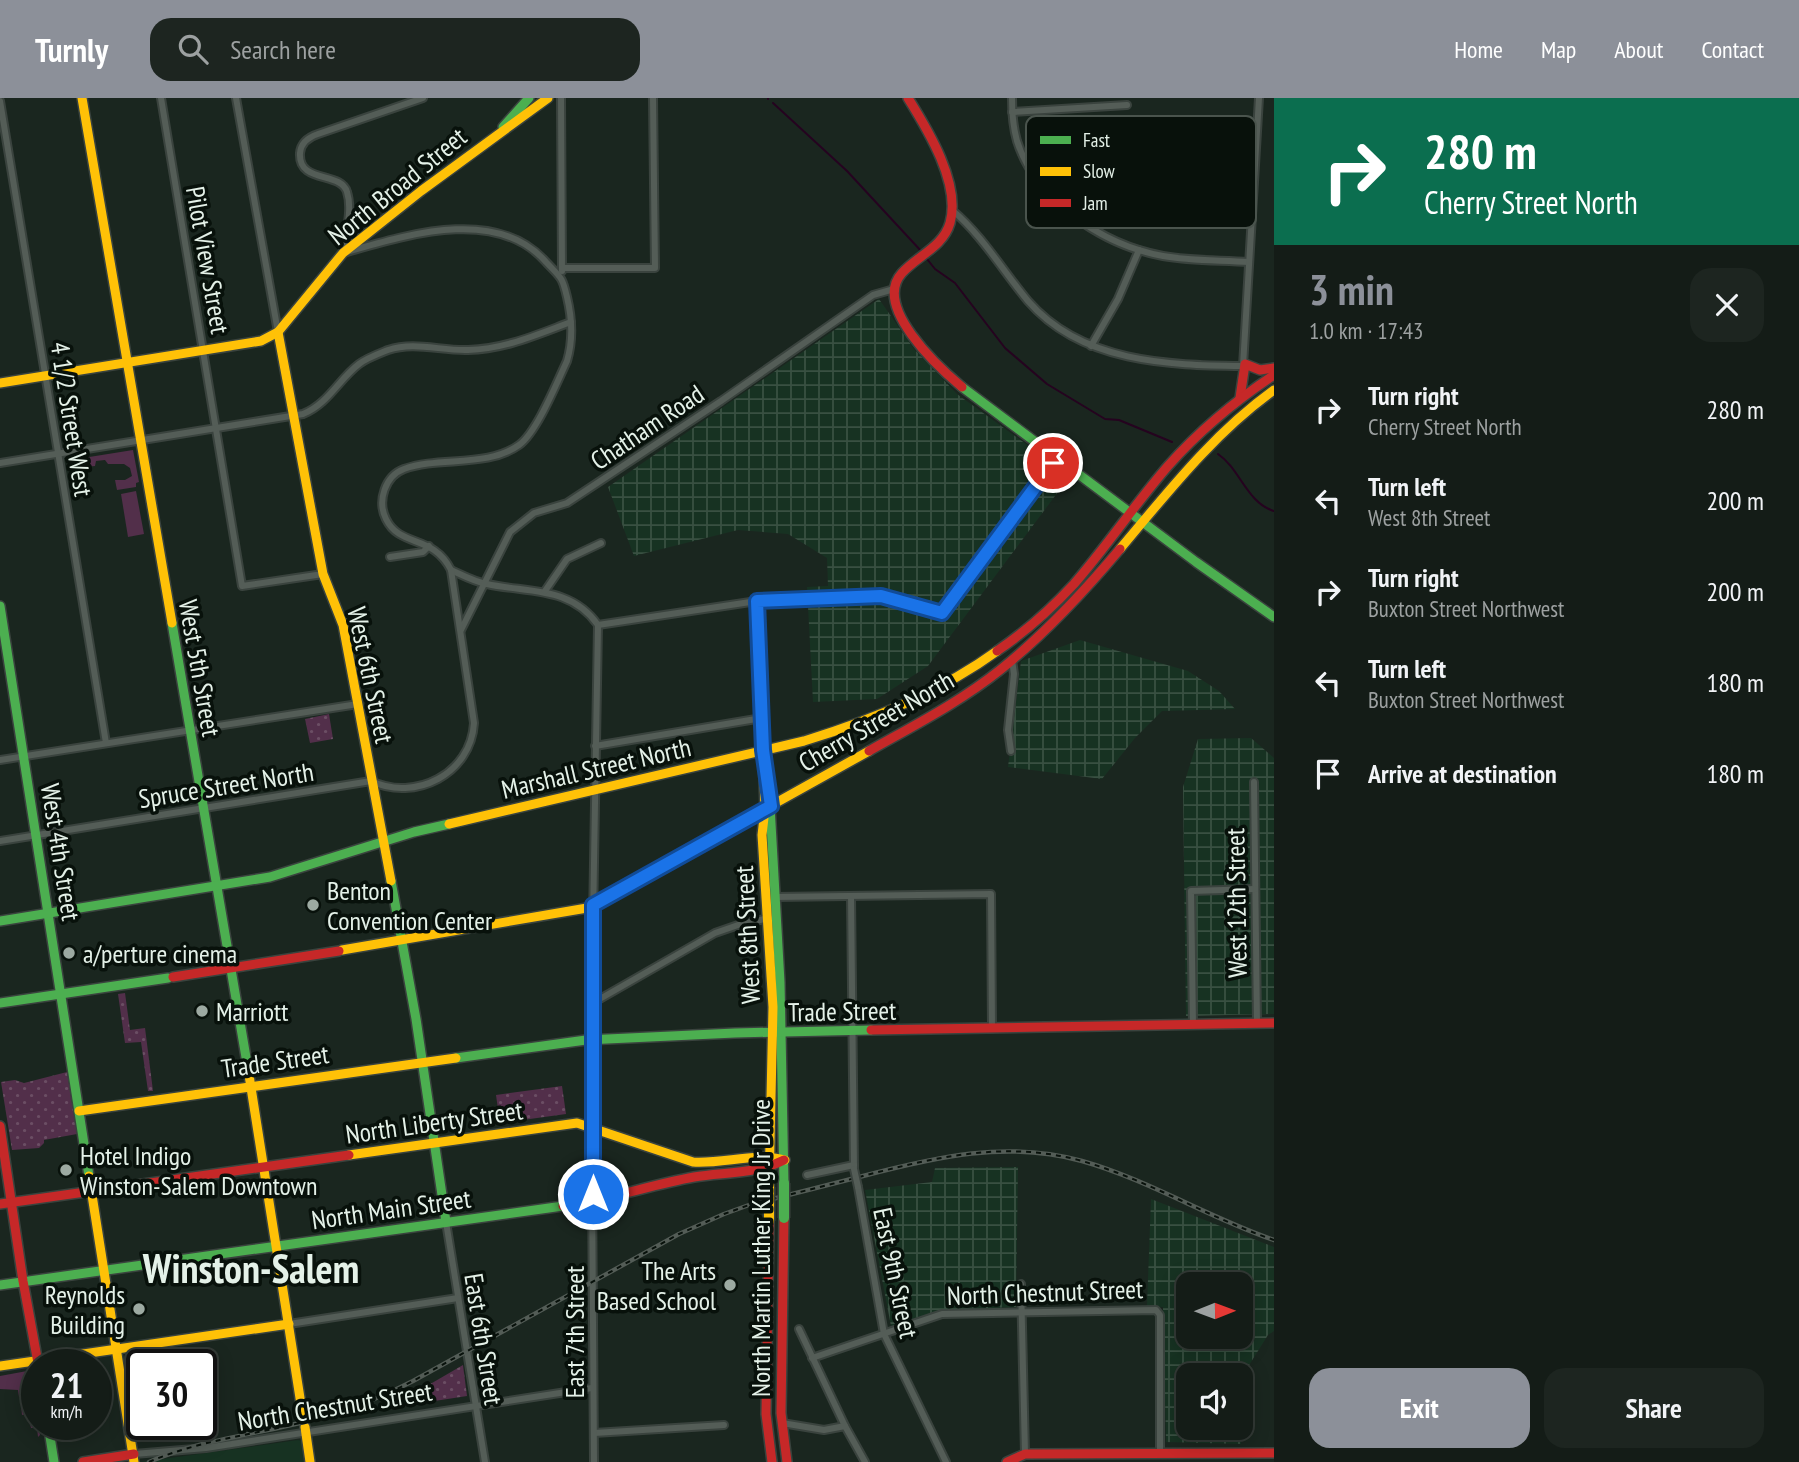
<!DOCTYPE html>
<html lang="en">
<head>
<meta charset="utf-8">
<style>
  body { margin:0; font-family:"PT Sans Narrow",sans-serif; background:#1d2520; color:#f1f3f6; height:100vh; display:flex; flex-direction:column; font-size:26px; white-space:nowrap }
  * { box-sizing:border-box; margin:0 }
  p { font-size:23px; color:#9da1a1 }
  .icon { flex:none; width:38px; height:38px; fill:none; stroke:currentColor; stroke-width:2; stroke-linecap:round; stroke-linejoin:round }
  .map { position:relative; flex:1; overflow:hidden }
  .panel { display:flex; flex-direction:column; background:#141c17; width:525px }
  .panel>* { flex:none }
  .guide { background:#0b6e4f; color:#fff; overflow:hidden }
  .needle { width:46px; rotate:89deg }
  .buttons { position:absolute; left:1176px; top:1174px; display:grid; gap:14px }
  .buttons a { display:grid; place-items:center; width:77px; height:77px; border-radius:14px; background:#141c17; box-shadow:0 4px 18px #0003,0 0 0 2px #333a36; font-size:35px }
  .speed { position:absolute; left:21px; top:1251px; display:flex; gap:14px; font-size:35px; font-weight:700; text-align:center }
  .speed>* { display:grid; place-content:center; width:91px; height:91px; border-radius:50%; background:#141c17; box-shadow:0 4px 18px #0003,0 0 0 2px #333a36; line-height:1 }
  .speed small { font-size:18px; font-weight:400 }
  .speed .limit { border:4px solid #111; border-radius:10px; background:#fff; color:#111 }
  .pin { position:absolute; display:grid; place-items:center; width:60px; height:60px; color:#fff; margin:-30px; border:4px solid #fff; border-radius:50%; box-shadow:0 2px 7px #0007 }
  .me { position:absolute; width:77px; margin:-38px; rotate:0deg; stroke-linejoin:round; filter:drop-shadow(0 0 5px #0008) }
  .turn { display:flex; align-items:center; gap:24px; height:147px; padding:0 35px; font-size:32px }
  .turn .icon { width:91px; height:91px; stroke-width:2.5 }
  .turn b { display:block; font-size:49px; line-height:60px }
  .round { display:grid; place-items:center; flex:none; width:74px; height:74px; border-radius:21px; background:#1d2520 }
  .headline { display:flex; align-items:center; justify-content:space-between; height:119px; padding:0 35px }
  h1 { font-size:42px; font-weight:700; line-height:52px; color:#8c9099 }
  .cta { display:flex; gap:14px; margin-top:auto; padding:14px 35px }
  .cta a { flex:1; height:80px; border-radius:21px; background:#8c9099; color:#fff; font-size:28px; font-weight:700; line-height:80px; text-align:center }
  .cta a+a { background:#1d2520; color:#f1f3f6 }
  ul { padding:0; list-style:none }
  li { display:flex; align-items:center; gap:21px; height:91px; padding:0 35px }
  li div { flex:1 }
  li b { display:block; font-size:26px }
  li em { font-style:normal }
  header { display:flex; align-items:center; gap:42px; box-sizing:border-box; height:98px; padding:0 35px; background:#8c9099; color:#fff }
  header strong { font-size:33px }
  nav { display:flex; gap:38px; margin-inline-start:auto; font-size:24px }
  .search { width:490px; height:63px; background:#1d2520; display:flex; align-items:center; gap:18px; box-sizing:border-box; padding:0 24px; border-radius:21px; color:#9da1a1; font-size:26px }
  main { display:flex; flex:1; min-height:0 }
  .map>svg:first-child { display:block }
</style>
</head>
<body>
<header>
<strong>Turnly</strong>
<div class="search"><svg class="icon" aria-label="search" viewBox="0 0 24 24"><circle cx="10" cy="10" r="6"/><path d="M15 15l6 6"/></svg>Search here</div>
<nav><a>Home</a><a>Map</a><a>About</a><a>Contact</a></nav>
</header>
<main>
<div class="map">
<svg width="1274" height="1364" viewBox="0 0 1274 1364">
  <defs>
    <pattern id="industrial-grid" width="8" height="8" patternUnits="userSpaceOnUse" patternTransform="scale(1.75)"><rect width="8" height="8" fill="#173222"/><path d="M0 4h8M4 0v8" fill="none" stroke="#395042"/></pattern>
    <pattern id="park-dots" width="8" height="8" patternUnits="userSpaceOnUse" patternTransform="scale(1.75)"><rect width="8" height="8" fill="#522f4a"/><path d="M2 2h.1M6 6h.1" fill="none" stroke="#6b4e64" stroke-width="1.8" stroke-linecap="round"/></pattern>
  </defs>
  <rect width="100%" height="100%" fill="#1a261f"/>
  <!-- built -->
  <polygon fill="#173222" points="298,1342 302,1343 305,1364 141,1364"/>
  <!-- industrial -->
  <g fill="url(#industrial-grid)" fill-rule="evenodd">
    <polygon points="879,201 914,251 957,296 1070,378 928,568 877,601 813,604 807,489 828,488 827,460 788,436 738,432 634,458 608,389"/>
    <polygon points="1080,542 1188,573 1219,593 1235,611 1162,613 1135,640 1102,681 1008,669 1021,563"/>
    <polygon points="1251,640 1274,660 1274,916 1186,918 1183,689 1198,641"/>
    <polygon points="1018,1069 1016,1209 940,1212 891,1228 865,1092 932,1084 935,1070"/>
    <path d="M 1151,1101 L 1274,1149 L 1274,1233 L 1268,1237 L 1241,1280 L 1241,1278 L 1188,1278 L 1188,1330 L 1240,1330 L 1241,1346 L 1166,1344 L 1163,1209 L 1147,1208 ZM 1188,1186 L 1241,1186 L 1241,1239 L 1188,1239 Z"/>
  </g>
  <!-- green -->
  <g fill="#522f4a">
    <polygon points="133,352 139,384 136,385 136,389 117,392 115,382 125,382 132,378 130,370 124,366 108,366 105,362 96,363 95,368 85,369 83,360"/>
    <polygon points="136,393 144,436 128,439 121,396"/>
    <polygon points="27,1273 30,1275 40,1337 38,1339 37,1330 31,1330 28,1316 22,1317 21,1307 26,1305 25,1299 19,1299 18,1292 0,1291 0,1278"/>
  </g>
  <!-- park -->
  <g fill="url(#park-dots)">
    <polygon points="329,616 333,641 310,645 305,621"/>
    <polygon points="125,895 130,932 145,930 153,993 148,993 141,944 125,945 118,896"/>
    <polygon points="67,974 77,1036 44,1042 44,1045 39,1050 12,1052 1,984 15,982 24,985"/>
    <polygon points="562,988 566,1016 500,1025 496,997"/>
    <polygon points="463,1267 467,1298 389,1310"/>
  </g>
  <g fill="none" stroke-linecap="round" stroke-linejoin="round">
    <!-- stream -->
    <g stroke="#25031f" stroke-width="2">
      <polyline points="768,0 768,1"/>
      <polyline points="773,5 847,73 922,154"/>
      <polyline points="927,161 935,171 955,185 1005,250 1047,286 1105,321 1119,322 1172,344"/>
      <path d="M 1218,356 C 1240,371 1247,405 1274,413"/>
    </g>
    <!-- street casing -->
    <g stroke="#3a433e" stroke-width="10">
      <g id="street">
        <polyline points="161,0 242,488 323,476"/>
        <polyline points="236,0 278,234"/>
        <polyline points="561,0 562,173"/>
        <path d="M 1012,0 C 1012,14 1013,29 1017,43 C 1036,103 1103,147 1163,158 C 1191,163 1220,162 1249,164"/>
        <polyline points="0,3 106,645"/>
        <polyline points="1012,14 1127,7"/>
        <path d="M 952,112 C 982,137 1003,173 1028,203 C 1082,265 1168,267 1243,268 L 1259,0"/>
        <polyline points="562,170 655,170 653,0"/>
        <polyline points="1091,248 1118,201 1139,152"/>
        <path d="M 0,365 L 303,316 C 328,306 339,281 359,266 C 367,260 378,256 388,252 C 414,243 441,253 468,252 C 505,251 536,237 571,224"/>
        <polyline points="390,459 423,454 429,448"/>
        <path d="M 451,472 C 462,477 475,484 487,486 C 528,495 571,488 598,527"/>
        <polyline points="545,493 567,461 601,445"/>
        <polyline points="757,503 763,652"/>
        <polyline points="598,527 757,503 881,498 942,515 1057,359"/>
        <polyline points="461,532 510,434 534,415 567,405 721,303 873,197 894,191"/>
        <polyline points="595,648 762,620"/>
        <polyline points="1011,653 1008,632 1014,576 1012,562"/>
        <polyline points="0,662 358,606"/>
        <polyline points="1254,684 1257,925"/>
        <path d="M 0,743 L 371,683 C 415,704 471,676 474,625 L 451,472 C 433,436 400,450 386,421 C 377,403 385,378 404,371 C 440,358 487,370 519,347 C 537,334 557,284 567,263 C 573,243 572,220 567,199 C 562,178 561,180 546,164 C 496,107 404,138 343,155 C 345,137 353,112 347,94 C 341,73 298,86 300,55 C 301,44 309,39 318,36 L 423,0"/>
        <polyline points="851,798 854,1071"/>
        <polyline points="775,799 991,796 992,931"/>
        <polyline points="591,906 715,835 741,826 769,820"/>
        <polyline points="1193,927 1191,793 1255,791"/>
        <polyline points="807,1077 854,1067"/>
        <polyline points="858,1089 884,1236 946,1364"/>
        <polyline points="446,1124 485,1364"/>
        <polyline points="1021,1186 1025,1356"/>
        <polyline points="289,1226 458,1200"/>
        <polyline points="799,1231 845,1328 865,1364"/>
        <polyline points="812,1260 942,1216 1156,1212 1160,1217 1160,1356"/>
        <polyline points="782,1325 824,1332 845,1328"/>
        <polyline points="594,1335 724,1327"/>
        <polyline points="134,1356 206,1350 592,1290"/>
        <polyline points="594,1364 591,943 598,527"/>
      </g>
    </g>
    <!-- fast casing -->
    <g stroke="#3a433e" stroke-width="12">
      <g id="fast">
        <polyline points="503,29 529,0"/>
        <polyline points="962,289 1196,464 1274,519"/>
        <polyline points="0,508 89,1078"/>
        <polyline points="172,525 249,977"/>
        <polyline points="770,708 780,884 784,1085"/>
        <polyline points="391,783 416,921 446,1124"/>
        <polyline points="0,823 270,779 414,734 449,726"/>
        <polyline points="0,905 168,880"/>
        <polyline points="456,960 586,942 735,935 871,932"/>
        <polyline points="0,1187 563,1108"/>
        <polyline points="48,1326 54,1364"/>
      </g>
    </g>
    <!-- slow casing -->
    <g stroke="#3a433e" stroke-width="12">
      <g id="slow">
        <polyline points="82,0 172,525"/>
        <polyline points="278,234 323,476 343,527 391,783"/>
        <polyline points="0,285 261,243 278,234 343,155 421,93 548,0"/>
        <path d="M 1120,451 C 1168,394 1213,336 1274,292"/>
        <polyline points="763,652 765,711 762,737 773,909 769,1089"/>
        <path d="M 449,726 L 804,643 C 873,622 939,595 997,553"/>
        <polyline points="342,852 587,810 869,653"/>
        <polyline points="249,977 303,1319"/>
        <polyline points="79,1013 456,960"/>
        <path d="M 349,1057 L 577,1025 L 693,1064 C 724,1066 756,1054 785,1062"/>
        <polyline points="89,1078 134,1364"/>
        <polyline points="0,1268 289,1226"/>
        <polyline points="305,1329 310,1364"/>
      </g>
    </g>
    <!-- jam casing -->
    <g stroke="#3a433e" stroke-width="12">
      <g id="jam">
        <path d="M 908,0 C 928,32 961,86 950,125 C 943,149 917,158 902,175 C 872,208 938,269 962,289"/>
        <polyline points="1240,300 1245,266 1260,272 1274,270"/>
        <path d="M 997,553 C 1025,534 1051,511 1074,486 C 1107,448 1135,406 1168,368 C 1199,333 1235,303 1274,277"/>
        <path d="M 869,653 C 913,628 960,604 1000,572 C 1045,536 1083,495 1120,451"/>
        <polyline points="173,879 339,853"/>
        <polyline points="871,932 1274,925"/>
        <polyline points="0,1028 23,1183 38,1265"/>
        <polyline points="0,1106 349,1057"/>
        <path d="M 563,1108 C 608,1102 650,1087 694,1079 C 724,1074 757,1076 784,1062"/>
        <polyline points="784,1120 781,1315 787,1364"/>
        <polyline points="769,1123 766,1316 772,1364"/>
        <polyline points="83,1364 134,1356"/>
        <polyline points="1007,1364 1025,1356 1274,1355"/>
      </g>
    </g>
    <!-- street -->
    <use href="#street" stroke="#545d57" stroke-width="6"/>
    <!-- fast -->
    <use href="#fast" stroke="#4caf50" stroke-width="9"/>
    <!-- slow -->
    <use href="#slow" stroke="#ffc107" stroke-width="9"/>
    <!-- jam -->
    <use href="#jam" stroke="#c62828" stroke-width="9"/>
    <!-- rail casing -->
    <g stroke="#535c56" stroke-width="4.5">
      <path id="rail" d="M 149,1364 C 195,1344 243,1338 291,1327 C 334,1318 374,1303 413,1283 L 679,1136 L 724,1116 L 749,1107 C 787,1097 825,1088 863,1078 C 936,1059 1007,1042 1082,1063 C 1149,1082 1209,1120 1274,1142"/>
    </g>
    <!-- rail -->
    <use href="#rail" stroke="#08110b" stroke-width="2" stroke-dasharray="5" stroke-linecap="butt"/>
    <!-- street-bridge casing -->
    <g stroke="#3a433e" stroke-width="10" stroke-linecap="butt">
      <polyline id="street-bridge" points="854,1071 858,1089"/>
    </g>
    <!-- fast-bridge casing -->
    <g stroke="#3a433e" stroke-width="13" stroke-linecap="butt">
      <polyline id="fast-bridge" points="784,1085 784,1120"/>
    </g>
    <!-- slow-bridge casing -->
    <g stroke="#3a433e" stroke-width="13" stroke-linecap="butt">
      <polyline id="slow-bridge" points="769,1089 769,1123"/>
    </g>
    <!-- street-bridge -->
    <use href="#street-bridge" stroke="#545d57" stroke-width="6"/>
    <!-- fast-bridge -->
    <use href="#fast-bridge" stroke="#4caf50" stroke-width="10"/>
    <!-- slow-bridge -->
    <use href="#slow-bridge" stroke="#ffc107" stroke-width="10"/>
  </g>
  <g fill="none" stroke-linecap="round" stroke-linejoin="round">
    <!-- route casing -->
    <g stroke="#114b97" stroke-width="18">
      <polyline id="route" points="593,1096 593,807 771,708 763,652 757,503 881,498 942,515 1053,365"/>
    </g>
    <!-- route -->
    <use href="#route" stroke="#1a73e8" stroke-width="12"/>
  </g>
  <!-- markers -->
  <g fill="#9daaa2" stroke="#08110b" stroke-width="2.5">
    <circle cx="313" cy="807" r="7"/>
    <circle cx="69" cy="855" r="7"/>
    <circle cx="202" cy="913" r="7"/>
    <circle cx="66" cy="1072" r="7"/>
    <circle cx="730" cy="1187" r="7"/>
    <circle cx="139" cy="1211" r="7"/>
  </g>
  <g text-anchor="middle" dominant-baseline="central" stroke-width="7" stroke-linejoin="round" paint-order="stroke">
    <!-- street labels -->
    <g font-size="26" fill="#e4f1e8" stroke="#08110b">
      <text transform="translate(397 88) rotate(-39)">North Broad Street</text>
      <text transform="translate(208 162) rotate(80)">Pilot View Street</text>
      <text transform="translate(72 321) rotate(81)">4 1/2 Street West</text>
      <text transform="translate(647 329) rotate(-34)">Chatham Road</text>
      <text transform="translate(200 570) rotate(80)">West 5th Street</text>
      <text transform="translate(371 577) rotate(78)">West 6th Street</text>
      <text transform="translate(876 623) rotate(-30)">Cherry Street North</text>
      <text transform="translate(596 670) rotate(-13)">Marshall Street North</text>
      <text transform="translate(226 687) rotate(-9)">Spruce Street North</text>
      <text transform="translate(61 754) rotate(81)">West 4th Street</text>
      <text transform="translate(1236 805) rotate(-91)">West 12th Street</text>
      <text transform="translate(747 837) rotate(-93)">West 8th Street</text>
      <text transform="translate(842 913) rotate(-1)">Trade Street</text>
      <text transform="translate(275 963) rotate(-8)">Trade Street</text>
      <text transform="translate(434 1024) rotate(-8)">North Liberty Street</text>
      <text transform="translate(391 1111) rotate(-8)">North Main Street</text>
      <text transform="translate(760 1150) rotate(-90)">North Martin Luther King Jr Drive</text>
      <text transform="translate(896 1175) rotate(78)">East 9th Street</text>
      <text transform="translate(1045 1194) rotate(-2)">North Chestnut Street</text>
      <text transform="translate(574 1234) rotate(-90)">East 7th Street</text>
      <text transform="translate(484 1241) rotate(81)">East 6th Street</text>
      <text transform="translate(335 1308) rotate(-9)">North Chestnut Street</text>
    </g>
    <!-- poi labels -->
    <g font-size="26" fill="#e4f1e8" stroke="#08110b" text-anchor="start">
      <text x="327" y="792">Benton<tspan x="327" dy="30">Convention Center</tspan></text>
      <text x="83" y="855">a/perture cinema</text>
      <text x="216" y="913">Marriott</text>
      <text x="80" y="1057">Hotel Indigo<tspan x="80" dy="30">Winston-Salem Downtown</tspan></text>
      <text x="716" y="1172" text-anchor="end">The Arts<tspan x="716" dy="30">Based School</tspan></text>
      <text x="125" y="1196" text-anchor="end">Reynolds<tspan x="125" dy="30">Building</tspan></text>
    </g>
    <!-- town labels -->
    <g font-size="40" font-weight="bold" fill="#e4f1e8" stroke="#08110b">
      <text x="251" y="1170">Winston-Salem</text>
    </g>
  </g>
  <!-- legend -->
  <rect x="1026" y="18" width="230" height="112" rx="10" fill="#08110b" stroke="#4a544d" stroke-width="2"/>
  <rect x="1040" y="38" width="31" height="8" fill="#4caf50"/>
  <rect x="1040" y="69" width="31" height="9" fill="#ffc107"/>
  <rect x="1040" y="101" width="31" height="8" fill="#c62828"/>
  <g font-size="19" fill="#e4f1e8">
    <text x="1083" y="49">Fast</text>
    <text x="1083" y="80">Slow</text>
    <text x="1083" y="112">Jam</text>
  </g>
</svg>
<div class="buttons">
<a><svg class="needle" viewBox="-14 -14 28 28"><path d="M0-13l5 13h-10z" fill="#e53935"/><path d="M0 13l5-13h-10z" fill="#9da1a1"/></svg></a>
<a><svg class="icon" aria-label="sound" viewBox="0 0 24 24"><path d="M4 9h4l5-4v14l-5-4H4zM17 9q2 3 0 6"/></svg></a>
</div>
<div class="speed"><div>21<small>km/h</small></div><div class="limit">30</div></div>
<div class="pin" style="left:1053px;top:365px;background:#d93025"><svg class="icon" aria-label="arrive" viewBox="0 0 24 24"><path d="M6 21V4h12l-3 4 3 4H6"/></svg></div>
<svg class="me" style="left:593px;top:1096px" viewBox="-20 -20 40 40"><circle r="17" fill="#1a73e8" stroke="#fff" stroke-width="3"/><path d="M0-11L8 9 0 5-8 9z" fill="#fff"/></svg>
</div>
<section class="panel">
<div class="guide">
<div class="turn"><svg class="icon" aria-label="right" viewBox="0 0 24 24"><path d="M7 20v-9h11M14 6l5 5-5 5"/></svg><div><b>280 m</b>Cherry Street North</div></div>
</div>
<div class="headline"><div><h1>3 min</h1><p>1.0 km · 17:43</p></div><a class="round"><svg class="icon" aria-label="close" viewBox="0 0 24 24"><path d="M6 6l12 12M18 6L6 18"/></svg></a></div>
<ul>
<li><svg class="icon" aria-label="right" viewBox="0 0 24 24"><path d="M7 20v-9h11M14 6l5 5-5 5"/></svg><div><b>Turn right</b><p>Cherry Street North</p></div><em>280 m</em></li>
<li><svg class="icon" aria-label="left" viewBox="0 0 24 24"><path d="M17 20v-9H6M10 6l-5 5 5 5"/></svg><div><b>Turn left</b><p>West 8th Street</p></div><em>200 m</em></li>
<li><svg class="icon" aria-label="right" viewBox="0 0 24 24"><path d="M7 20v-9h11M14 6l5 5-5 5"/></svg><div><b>Turn right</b><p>Buxton Street Northwest</p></div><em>200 m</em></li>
<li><svg class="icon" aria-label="left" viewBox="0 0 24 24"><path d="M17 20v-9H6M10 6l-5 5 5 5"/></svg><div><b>Turn left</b><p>Buxton Street Northwest</p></div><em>180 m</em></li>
<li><svg class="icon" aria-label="arrive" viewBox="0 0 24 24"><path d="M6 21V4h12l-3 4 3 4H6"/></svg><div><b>Arrive at destination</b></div><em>180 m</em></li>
</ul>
<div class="cta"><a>Exit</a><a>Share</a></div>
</section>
</main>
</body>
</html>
